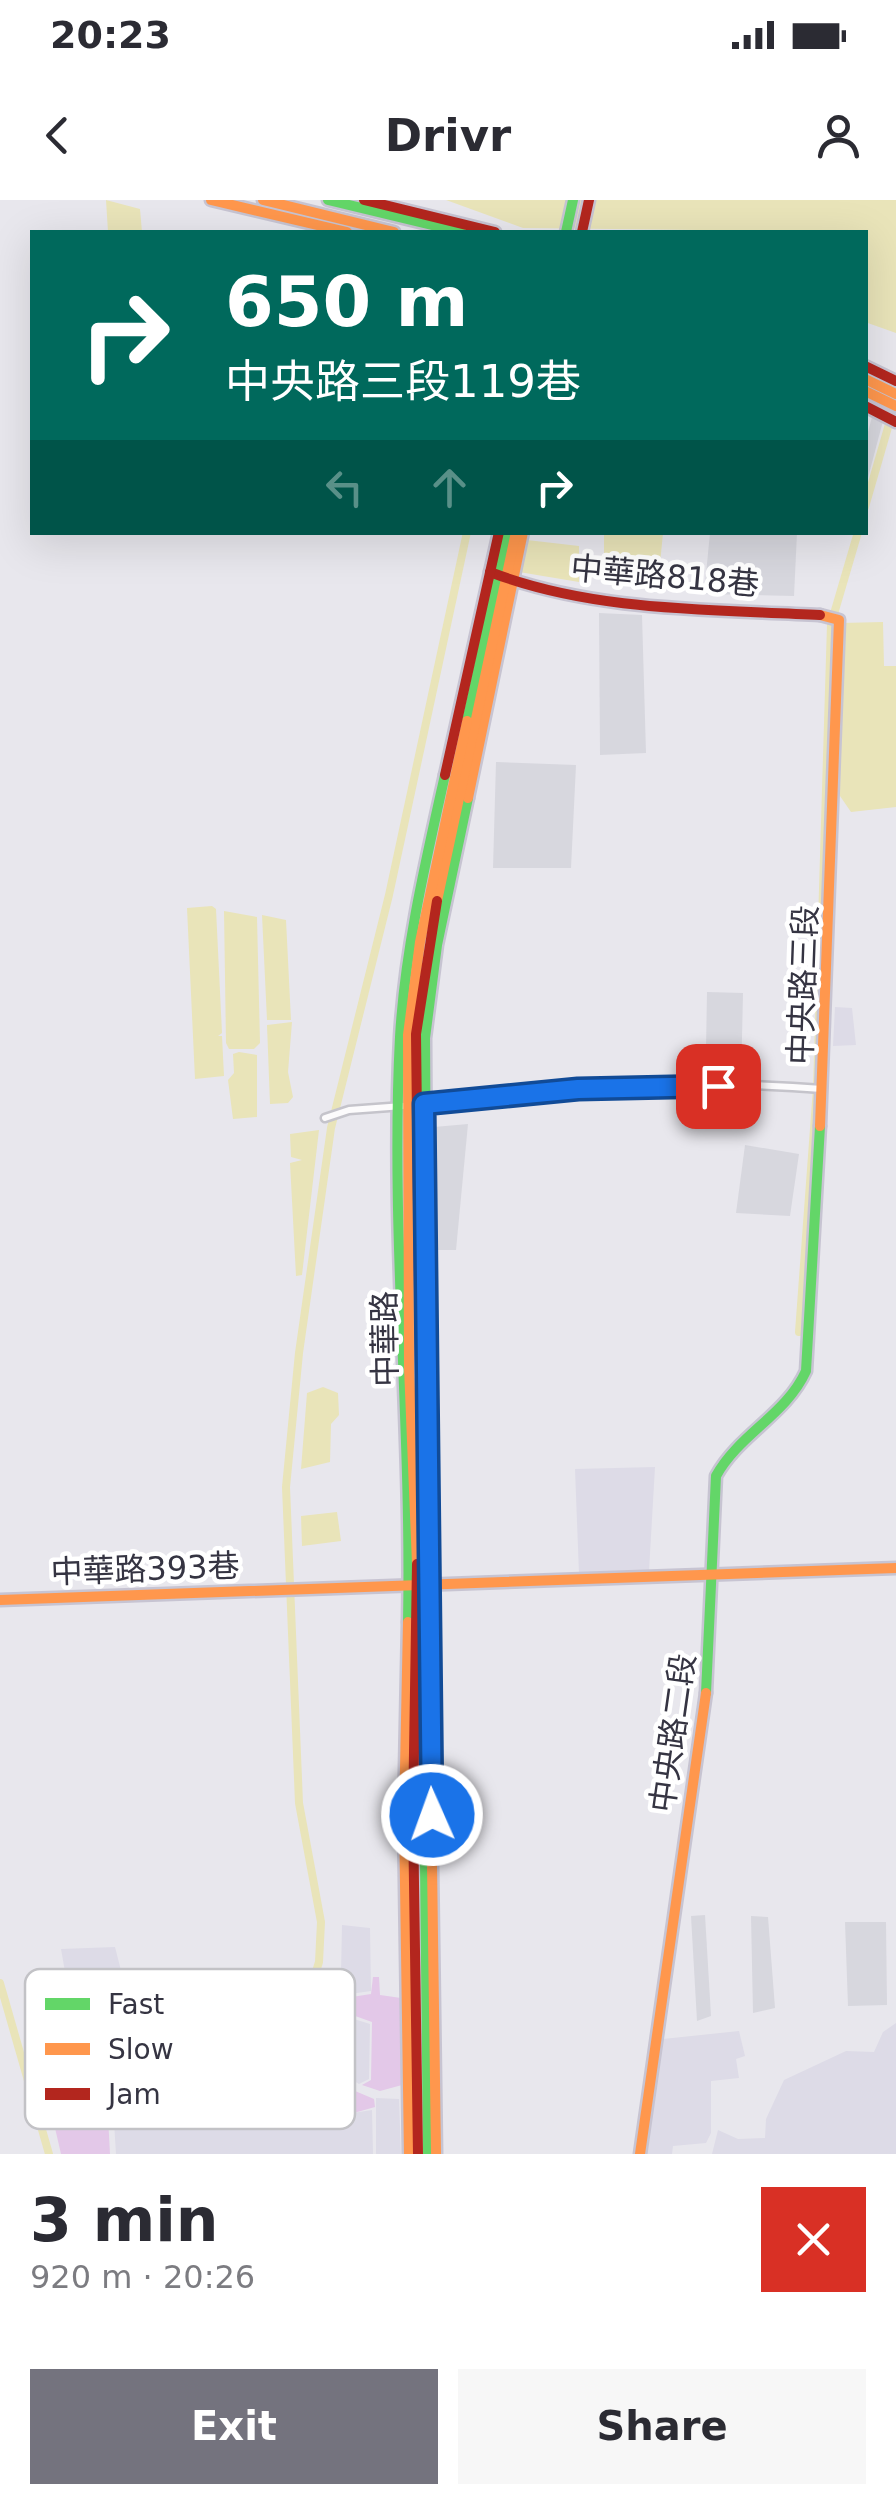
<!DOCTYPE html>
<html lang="en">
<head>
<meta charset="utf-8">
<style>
  body { margin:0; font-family:"DejaVu Sans","Noto Sans TC",sans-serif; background:#f7f7f7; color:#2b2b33; height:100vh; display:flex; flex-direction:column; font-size:38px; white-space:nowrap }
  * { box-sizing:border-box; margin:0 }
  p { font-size:32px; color:#7c7c81 }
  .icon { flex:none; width:55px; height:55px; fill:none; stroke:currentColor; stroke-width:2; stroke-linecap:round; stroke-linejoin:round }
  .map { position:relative; height:1954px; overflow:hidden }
  .panel { display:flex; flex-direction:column; background:#fff; flex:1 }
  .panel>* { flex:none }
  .hud { position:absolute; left:30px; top:30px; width:838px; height:305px; border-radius:0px; box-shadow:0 10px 40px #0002; background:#00695c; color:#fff; overflow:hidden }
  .pin { position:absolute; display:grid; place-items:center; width:85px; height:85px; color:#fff; margin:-42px; border-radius:20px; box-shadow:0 5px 15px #0006 }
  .me { position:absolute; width:110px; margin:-55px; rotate:358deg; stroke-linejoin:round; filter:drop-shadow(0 0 8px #0008) }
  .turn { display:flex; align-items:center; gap:35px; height:210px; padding:0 30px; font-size:45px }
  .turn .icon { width:130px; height:130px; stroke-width:2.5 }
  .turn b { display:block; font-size:70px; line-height:85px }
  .lanes { display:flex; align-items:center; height:95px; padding:0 30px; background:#0003; justify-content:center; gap:50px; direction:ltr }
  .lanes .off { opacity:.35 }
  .round { display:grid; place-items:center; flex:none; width:105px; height:105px; border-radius:0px; background:#f7f7f7 }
  .head { display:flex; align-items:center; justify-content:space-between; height:170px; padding:0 30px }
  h1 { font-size:60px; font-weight:600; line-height:75px }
  .button { display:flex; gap:20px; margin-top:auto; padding:20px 30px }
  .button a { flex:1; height:115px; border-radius:0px; background:#74737e; color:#fff; font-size:40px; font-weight:600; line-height:115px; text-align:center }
  .button a+a { background:#f7f7f7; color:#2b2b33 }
  .status { display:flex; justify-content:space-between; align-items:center; height:70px; padding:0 50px; background:#fff; direction:ltr }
  .status svg { height:28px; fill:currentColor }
  header { display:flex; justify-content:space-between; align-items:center; height:130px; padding:0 30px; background:#fff; font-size:45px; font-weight:600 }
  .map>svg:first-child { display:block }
</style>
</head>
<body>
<div class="status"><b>20:23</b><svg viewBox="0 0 49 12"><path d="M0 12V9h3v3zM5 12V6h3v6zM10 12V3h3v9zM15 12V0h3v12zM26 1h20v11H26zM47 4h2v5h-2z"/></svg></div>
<header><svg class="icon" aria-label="back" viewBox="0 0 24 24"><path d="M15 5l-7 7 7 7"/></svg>Drivr<svg class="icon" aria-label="person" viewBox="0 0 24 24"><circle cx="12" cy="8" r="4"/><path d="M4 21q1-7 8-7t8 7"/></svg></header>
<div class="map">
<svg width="896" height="1954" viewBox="0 0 896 1954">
  <rect width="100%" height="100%" fill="#e8e7ed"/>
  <!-- residential -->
  <g fill="#dddbe7">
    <polygon points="835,807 852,808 856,845 833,846"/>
    <polygon points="655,1267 649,1371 579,1374 575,1269"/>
    <polygon points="342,1725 370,1728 371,1791 343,1795 341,1815 370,1824 369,1879 359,1884 349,1878 331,1846 312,1848 312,1871 346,1914 372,1910 373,1954 116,1954 110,1857 42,1857 34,1819 70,1800 61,1749 115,1747 128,1798 176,1781 180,1831 137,1848 148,1887 192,1897 252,1890 275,1883 283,1850 307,1832 325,1775 341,1773"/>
    <polygon points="896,1823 896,1954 712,1954 718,1930 738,1939 765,1938 766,1919 784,1880 846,1851 874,1852 883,1832"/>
    <polygon points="739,1831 745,1856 736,1859 739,1878 711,1881 711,1933 706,1943 673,1946 672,1954 646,1954 663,1839"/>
    <polygon points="376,1898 399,1899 401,1954 376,1954"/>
  </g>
  <!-- industrial -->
  <g fill="#d7d7de">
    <polygon points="872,217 883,221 865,289 865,243"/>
    <polygon points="710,333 797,333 794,396 704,394"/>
    <polygon points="599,413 642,415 646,553 600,555"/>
    <polygon points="496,562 576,565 571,668 493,668"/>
    <polygon points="707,792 743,793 741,882 721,881 721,849 706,849"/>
    <polygon points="468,924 456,1050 437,1050 434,927"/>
    <polygon points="745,945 799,954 790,1016 736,1013"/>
    <polygon points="705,1715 711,1816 697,1821 691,1716"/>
    <polygon points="751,1716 768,1717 775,1808 753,1813"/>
    <polygon points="845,1722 886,1722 887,1805 848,1806"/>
  </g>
  <!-- green -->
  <g fill="#e3c8e8">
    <polygon points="373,1777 379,1777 380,1795 401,1798 402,1885 380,1891 362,1885 371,1880 372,1822 344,1812 345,1798 371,1794"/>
    <polygon points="105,1861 110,1954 61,1954 41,1867"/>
    <polygon points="348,1888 374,1899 375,1907 343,1916 307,1902 309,1891"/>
  </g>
  <!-- water -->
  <g fill="#e9e4b9">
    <polygon points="106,0 140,9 142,32 108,32"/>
    <polygon points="446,0 896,0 896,133 865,122 865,32 523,28"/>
    <polygon points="604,333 663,333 659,374 604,362"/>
    <polygon points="527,340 579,346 579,382 519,372"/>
    <polygon points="883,422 884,466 896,466 896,607 851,612 840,596 841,423"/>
    <polygon points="212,706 216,709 222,833 218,836 222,836 224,876 195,879 187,708"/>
    <polygon points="224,711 257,717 260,843 254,849 229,849 226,843"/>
    <polygon points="262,715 286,720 291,820 267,820"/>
    <polygon points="292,822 288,872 293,897 288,903 270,904 267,825"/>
    <polygon points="239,852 257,855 257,917 233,919 228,880 234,873 233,854"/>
    <polygon points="319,930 302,1075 296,1076 290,963 302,960 291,957 290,934"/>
    <polygon points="323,1187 338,1193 339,1215 331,1224 330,1262 301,1269 307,1193"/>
    <polygon points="337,1312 341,1341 302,1346 301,1316"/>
  </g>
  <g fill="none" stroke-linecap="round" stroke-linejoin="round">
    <!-- canal -->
    <g stroke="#e9e4b9" stroke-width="8">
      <polyline points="865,307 889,224"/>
      <polyline points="799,1132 817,888 831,424 858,332"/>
      <polyline points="0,1783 49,1954"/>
      <polyline points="297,1833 319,1762 321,1722 299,1603 286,1287 299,1153 331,928 389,695 467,332"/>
    </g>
    <!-- street casing -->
    <g stroke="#c5c4cb" stroke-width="11">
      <g id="street">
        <path d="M 426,904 C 556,889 691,878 822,889"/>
        <polyline points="325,918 349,910 403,906"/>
      </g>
    </g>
    <!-- fast casing -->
    <g stroke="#c7c4d2" stroke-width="15">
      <g id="fast">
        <polyline points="328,0 461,32"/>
        <polyline points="566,32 573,0"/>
        <polyline points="467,521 508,332"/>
        <polyline points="420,1174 428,1954"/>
        <polyline points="428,1336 425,838 437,745 468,598"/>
        <path d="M 408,1422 C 412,1227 390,1031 400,837 C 405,749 426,660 445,575"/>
        <path d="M 706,1493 L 716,1276 C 739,1234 786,1215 806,1171 L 820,926"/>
      </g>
    </g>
    <!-- slow casing -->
    <g stroke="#c7c4d2" stroke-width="15">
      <g id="slow">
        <polyline points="211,0 347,32"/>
        <polyline points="263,0 394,32"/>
        <polyline points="865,179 896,194"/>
        <polyline points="865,191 896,206"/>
        <polyline points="468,598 523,332"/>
        <polyline points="437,701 516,332"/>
        <polyline points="820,926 839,420 820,415"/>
        <polyline points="417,1364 409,1167 408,835 420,742 467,521"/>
        <polyline points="0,1400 896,1368"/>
        <polyline points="408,1422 404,1617 409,1954"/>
        <polyline points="429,1447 436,1954"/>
        <polyline points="640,1954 706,1493"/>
      </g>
    </g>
    <!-- jam casing -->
    <g stroke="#c7c4d2" stroke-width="15">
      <g id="jam">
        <polyline points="364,0 495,32"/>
        <polyline points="582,32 589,0"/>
        <polyline points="865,166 896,181"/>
        <polyline points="865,206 896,222"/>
        <path d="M 490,372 C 594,412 710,409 820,415"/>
        <polyline points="445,575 499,332"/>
        <polyline points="420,1174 416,834 437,701"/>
        <polyline points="417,1364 413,1616 418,1954"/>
      </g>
    </g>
    <!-- street -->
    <use href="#street" stroke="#fcfbfc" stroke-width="6"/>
    <!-- fast -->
    <use href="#fast" stroke="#63d668" stroke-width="10"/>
    <!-- slow -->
    <use href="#slow" stroke="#ff974d" stroke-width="10"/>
    <!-- jam -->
    <use href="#jam" stroke="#b3261e" stroke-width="10"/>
  </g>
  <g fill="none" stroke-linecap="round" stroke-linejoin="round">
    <!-- route casing -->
    <g stroke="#114b97" stroke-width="25">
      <polyline id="route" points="432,1615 424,904 578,889 718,886"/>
    </g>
    <!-- route -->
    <use href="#route" stroke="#1a73e8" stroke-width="18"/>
  </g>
  <g text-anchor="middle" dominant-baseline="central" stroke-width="9" stroke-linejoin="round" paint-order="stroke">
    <!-- street labels -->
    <g font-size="32" fill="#353442" stroke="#fff">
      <text transform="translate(665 376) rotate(5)">中華路818巷</text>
      <text transform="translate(803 785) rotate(-88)">中央路三段</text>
      <text transform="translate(385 1139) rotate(-91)">中華路</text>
      <text transform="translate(145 1369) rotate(-2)">中華路393巷</text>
      <text transform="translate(673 1533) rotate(-82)">中央路二段</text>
    </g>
  </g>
  <!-- legend -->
  <rect x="25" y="1769" width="330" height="160" rx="15" fill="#fff" stroke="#c2c2c6" stroke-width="2.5"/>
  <rect x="45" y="1798" width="45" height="12" fill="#63d668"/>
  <rect x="45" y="1843" width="45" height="12" fill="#ff974d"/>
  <rect x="45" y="1888" width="45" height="12" fill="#b3261e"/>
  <g font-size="28" fill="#353442">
    <text x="108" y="1814">Fast</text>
    <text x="108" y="1859">Slow</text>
    <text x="108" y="1904">Jam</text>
  </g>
</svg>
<div class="pin" style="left:718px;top:886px;background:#d93025"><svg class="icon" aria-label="arrive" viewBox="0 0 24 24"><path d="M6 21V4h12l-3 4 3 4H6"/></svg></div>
<svg class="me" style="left:432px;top:1615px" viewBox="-20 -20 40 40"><circle r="17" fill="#1a73e8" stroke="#fff" stroke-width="3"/><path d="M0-11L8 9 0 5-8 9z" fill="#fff"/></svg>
<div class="hud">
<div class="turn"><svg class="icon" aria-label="right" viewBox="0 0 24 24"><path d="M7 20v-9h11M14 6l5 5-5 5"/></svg><div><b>650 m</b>中央路三段119巷</div></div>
<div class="lanes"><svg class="icon off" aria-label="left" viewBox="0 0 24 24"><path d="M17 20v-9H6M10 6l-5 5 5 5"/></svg><svg class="icon off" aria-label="ahead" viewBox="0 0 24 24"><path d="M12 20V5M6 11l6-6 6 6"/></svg><svg class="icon" aria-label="right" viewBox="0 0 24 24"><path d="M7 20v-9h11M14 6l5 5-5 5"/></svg></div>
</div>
</div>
<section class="panel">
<div class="head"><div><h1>3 min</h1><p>920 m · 20:26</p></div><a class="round" style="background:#d93025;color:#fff"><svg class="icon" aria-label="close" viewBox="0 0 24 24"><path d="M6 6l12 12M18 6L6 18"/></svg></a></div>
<div class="button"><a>Exit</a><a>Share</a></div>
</section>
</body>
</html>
